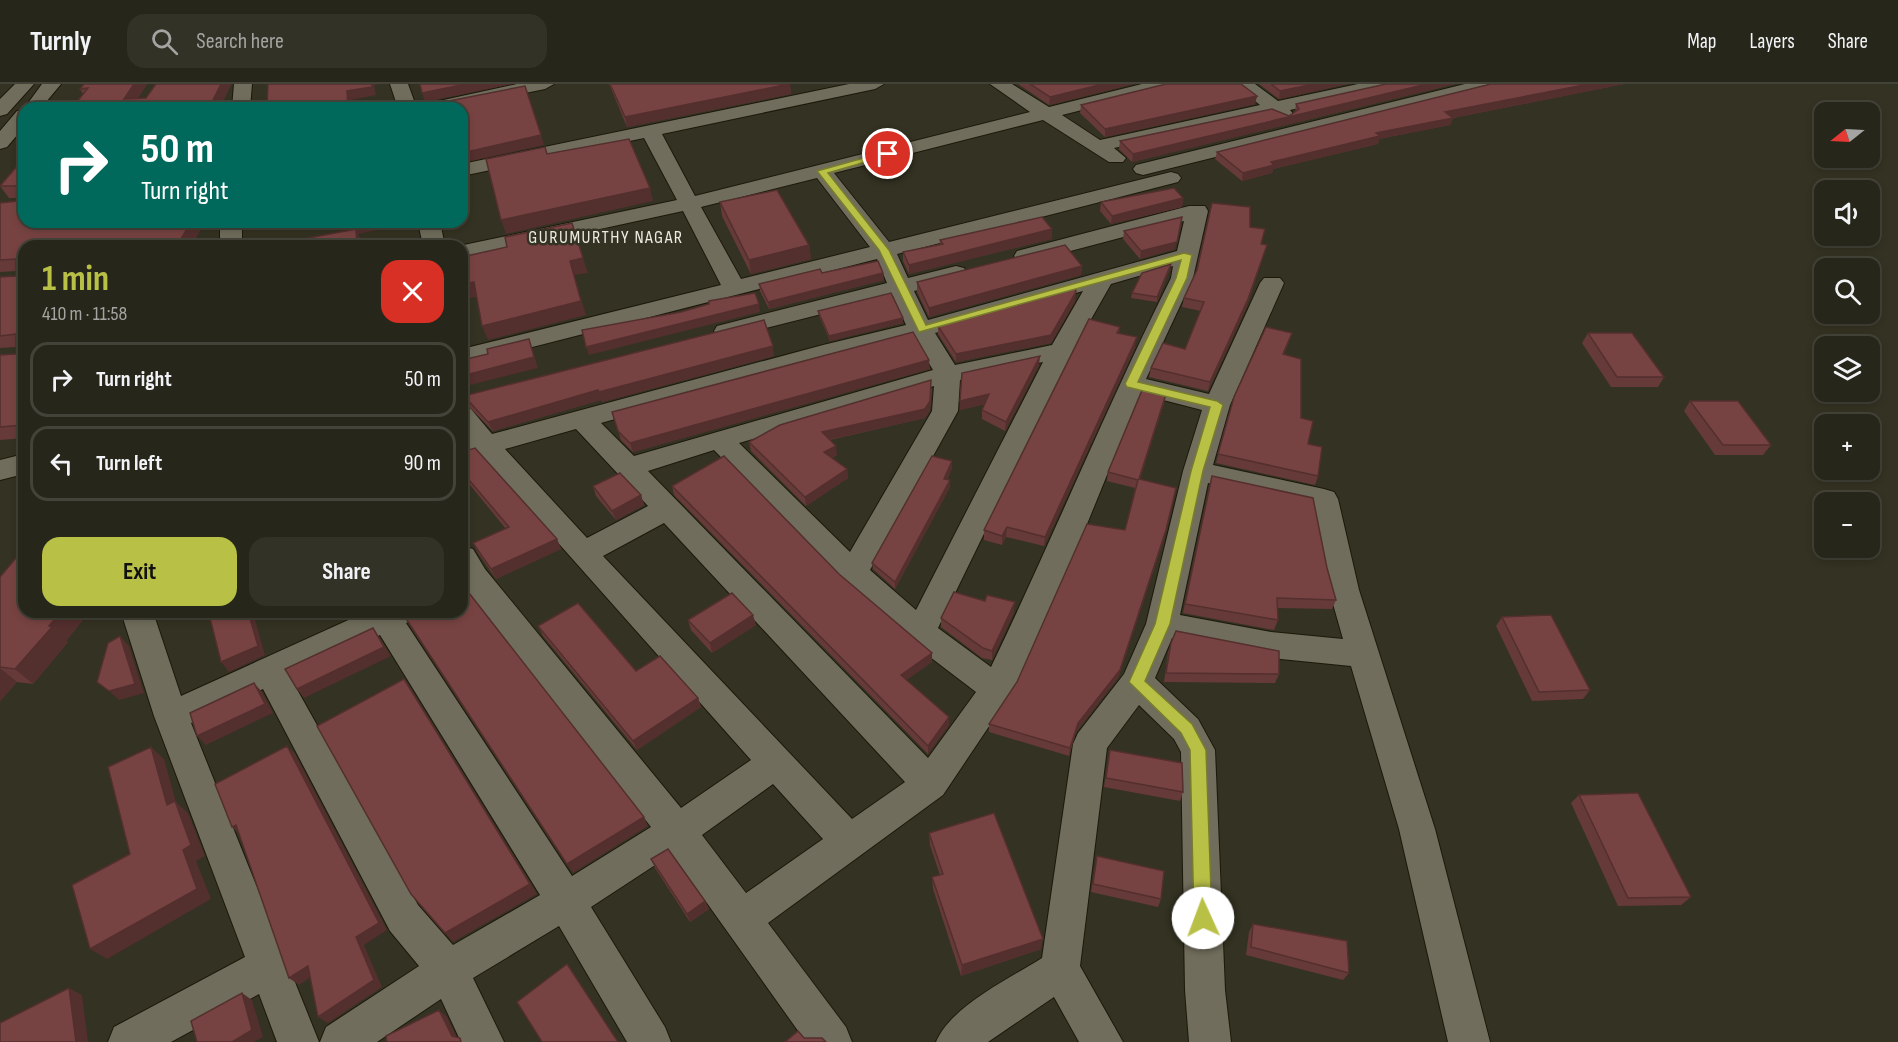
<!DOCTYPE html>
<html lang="en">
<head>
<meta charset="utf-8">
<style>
  body { margin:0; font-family:"Sofia Sans Condensed",sans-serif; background:#333227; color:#f1f3f6; height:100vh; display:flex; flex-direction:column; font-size:22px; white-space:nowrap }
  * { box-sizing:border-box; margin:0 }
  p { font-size:20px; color:#a4a5a2 }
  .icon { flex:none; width:33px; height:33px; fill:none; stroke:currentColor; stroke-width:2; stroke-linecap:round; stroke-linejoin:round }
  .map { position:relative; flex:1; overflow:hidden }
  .drawer { position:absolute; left:18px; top:156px; width:450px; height:378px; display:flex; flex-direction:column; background:#27261a; border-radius:18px; box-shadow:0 3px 9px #0003,0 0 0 2px #434339 }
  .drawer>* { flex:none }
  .hud { position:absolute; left:18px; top:18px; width:450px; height:126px; border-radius:18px; box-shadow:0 3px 9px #0003,0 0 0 2px #434339; background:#00695c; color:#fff; overflow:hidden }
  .needle { width:39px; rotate:252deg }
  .tools { position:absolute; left:1814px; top:18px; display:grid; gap:12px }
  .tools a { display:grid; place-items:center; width:66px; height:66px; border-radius:12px; background:#27261a; box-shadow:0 3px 9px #0003,0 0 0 2px #434339; font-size:30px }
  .pin { position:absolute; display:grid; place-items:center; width:51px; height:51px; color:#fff; margin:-26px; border:3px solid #fff; border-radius:50%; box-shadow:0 2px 6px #0007 }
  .me { position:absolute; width:66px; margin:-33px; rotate:358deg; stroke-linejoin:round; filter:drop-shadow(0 0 4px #0008) }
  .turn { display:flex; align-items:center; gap:21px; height:126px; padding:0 24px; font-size:27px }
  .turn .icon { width:78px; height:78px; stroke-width:2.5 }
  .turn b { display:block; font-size:42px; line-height:51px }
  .round { display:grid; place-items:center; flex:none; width:63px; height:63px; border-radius:18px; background:#333227 }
  .overview { display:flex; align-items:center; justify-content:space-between; height:102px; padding:0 24px }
  h1 { font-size:36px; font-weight:700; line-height:45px; color:#b9c046 }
  .primary-button { display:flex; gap:12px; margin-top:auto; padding:12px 24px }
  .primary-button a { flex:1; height:69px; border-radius:18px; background:#b9c046; color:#111; font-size:24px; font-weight:700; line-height:69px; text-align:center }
  .primary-button a+a { background:#333227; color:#f1f3f6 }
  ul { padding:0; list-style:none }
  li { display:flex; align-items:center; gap:18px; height:75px; margin:0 12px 9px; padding:0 12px; border:3px solid #434339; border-radius:18px }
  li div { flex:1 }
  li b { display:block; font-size:22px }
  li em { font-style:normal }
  header { display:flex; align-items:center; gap:36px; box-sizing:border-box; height:84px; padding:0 30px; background:#27261a; border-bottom:2px solid #434339 }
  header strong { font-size:28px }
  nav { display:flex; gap:33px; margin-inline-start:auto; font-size:21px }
  .search { width:420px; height:54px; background:#333227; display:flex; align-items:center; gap:15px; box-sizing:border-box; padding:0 21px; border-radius:18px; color:#a4a5a2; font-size:22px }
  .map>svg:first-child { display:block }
</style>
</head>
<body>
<header>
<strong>Turnly</strong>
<div class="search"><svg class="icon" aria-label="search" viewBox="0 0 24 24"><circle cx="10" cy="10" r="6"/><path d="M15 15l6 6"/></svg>Search here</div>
<nav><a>Map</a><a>Layers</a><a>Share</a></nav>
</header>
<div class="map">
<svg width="1898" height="958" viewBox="0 0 1898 958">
  <rect width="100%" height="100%" fill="#343222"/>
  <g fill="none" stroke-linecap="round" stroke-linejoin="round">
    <!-- minor casing -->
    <g stroke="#1c190b" stroke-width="2">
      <g id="minor">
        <polygon points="15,0 34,0 7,30 0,32 0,15"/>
        <polygon points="42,0 61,0 41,24 24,24 24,43 7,63 0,65 0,47 17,27 23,26"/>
        <polygon points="234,0 252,0 250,24 232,24"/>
        <polygon points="390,0 408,0 416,22 517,0 554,0 545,5 452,24 398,24"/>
        <path d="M 849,0 L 884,0 L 875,5 L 662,50 L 695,112 L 1030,28 L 990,0 L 1012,0 L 1049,23 L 1142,0 L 1173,0 L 1170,4 L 1062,31 L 1100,56 L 1260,21 L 1234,0 L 1255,0 L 1278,17 L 1358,0 L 1392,0 L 1389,4 L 1290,26 L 1295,32 L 1286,38 L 1271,30 L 1114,64 L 1126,74 L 1123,78 L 1109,78 L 1043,36 L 834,89 L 889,158 L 1171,88 L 1178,90 L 1181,94 L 1178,98 L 897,170 L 908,194 L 956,182 L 964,184 L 967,189 L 964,194 L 914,207 L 928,236 L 1177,167 L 1184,137 L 1025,179 L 1017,177 L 1014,172 L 1017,167 L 1189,122 L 1205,122 L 1208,127 L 1193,194 L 1146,295 L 1209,310 L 1260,199 L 1264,194 L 1280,194 L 1284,199 L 1230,321 L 1213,381 L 1324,405 L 1334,408 L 1338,415 L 1359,506 L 1435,745 L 1490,958 L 1448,958 L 1399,745 L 1351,582 L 1271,574 L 1172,554 L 1155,594 L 1198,635 L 1215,666 L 1225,906 L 1231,958 L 1189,958 L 1185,906 L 1181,668 L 1174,655 L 1139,621 L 1107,664 L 1080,882 L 1123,958 L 1079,958 L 1054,913 L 988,958 L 936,958 C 951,922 1009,895 1042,874 L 1073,660 L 1078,649 L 1124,590 L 1146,540 L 1183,387 L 1202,326 L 1140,310 L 1074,472 L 1014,605 L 943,711 L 768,839 L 846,943 L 852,958 L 806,958 L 672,770 L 591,823 L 665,943 L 671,958 L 627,958 L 559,842 L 473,894 L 504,958 L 461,958 L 441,915 L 377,958 L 320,958 L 326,943 L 419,882 L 390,847 L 263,605 L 191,639 L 319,958 L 277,958 L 259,910 L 171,958 L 108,958 L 114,943 L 245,873 L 154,632 L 121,528 L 153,528 L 181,612 L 366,528 L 416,528 L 411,537 L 406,539 L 572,792 L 651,743 L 463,501 L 462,462 L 473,465 L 485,485 L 681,724 L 751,676 L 481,372 L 462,377 L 462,359 L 468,357 L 462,349 L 462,322 L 471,325 L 492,350 L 823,261 L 906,241 L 893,212 L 726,254 L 717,252 L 714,247 L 717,242 L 887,199 L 877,175 L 462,281 L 462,265 L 721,201 L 683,127 L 462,175 L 462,162 L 459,162 L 677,116 L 644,54 L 462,92 L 462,80 ZM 817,94 L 870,163 L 741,195 L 701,123 ZM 1173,182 L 1171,194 C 1107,322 1053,454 991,583 L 938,544 L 1073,267 L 1111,200 ZM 1083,207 L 1052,261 L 955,281 L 935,249 ZM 914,254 L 933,286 L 634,372 L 601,339 L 836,273 ZM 1043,278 L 916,526 L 870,486 L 958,327 L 960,296 ZM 934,302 L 932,327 L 850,468 L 739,359 ZM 576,345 L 648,422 L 587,454 L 505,365 ZM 714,366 L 842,497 L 909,557 L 976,608 L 928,674 L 648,387 ZM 1208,399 L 1311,422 L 1329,506 L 1343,555 L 1271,548 L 1180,531 ZM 664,439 L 905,698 L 852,735 L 603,472 ZM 380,551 L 540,811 L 453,861 L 418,821 L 290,593 ZM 773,700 L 823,755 L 746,809 L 702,751 Z"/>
        <polygon points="1465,0 1496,0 1493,4 1143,91 1136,89 1133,85 1136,81"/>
        <rect x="220" y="138" width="22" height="24"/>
        <polygon points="418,138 440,138 445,162 423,162"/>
        <polygon points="24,370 24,390 0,396 0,376"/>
      </g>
    </g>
    <!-- minor -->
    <use href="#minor" fill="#706d5c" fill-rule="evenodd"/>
  </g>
  <!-- wall -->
  <g fill="#663a39">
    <polygon points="84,0 147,0 138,14 146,14 155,0 231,0 220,24 72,24 83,10 80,5"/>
    <polygon points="609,0 790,0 791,10 627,43"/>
    <polygon points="1018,0 1133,0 1049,21"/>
    <polygon points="1259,0 1347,0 1279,15"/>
    <polygon points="1386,0 1455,0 1132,78 1119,65 1120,57 1289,32 1295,28 1296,20"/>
    <polygon points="1491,0 1624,0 1453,34 1450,41 1379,55 1378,60 1273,85 1272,89 1242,97 1215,75 1217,68"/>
    <polygon points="1257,12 1255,20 1105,53 1080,29 1081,21"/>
    <polygon points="24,74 205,138 191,162 24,162 24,354 0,356 0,271 16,270 16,263 0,264 0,193 16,192 16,187 0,188 0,119 17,117 17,114 9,114 0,102"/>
    <polygon points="1183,114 1182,123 1111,140 1100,127 1101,118"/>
    <polygon points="720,118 809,161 811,175 751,190 722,132"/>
    <polygon points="1250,143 1261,160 1267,161 1246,224 1208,307 1149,293 1151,284 1185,265 1201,227 1182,223 1184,214 1197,186"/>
    <polygon points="1052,145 1052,155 909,190 903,177 903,168 940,160 940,156"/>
    <polygon points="1124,147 1175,165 1140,175 1123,155"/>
    <polygon points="1171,180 1170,185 1157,218 1131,214 1132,209"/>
    <polygon points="1082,182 1081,191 929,233 917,208 917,198"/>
    <polygon points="822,189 884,196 769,225 760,207 759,200"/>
    <polygon points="1075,217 1051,259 956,278 938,250 938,242"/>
    <polygon points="818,227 903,239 830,257 819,232"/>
    <polygon points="1120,243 1119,249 1135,263 1044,462 1006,453 1002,461 984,456 984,446"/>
    <polygon points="1588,249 1664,293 1658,303 1611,303 1582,259"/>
    <polygon points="1289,258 1284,270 1308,360 1318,392 1315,401 1216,379 1234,313"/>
    <polygon points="774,272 602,318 601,316 493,347 468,322 464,312"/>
    <polygon points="1039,281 1005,347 982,335 982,326 985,320 960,326"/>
    <polygon points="930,285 633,368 621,356 612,328"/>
    <polygon points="932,305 930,326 925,334 830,356 837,371 832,374 847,385 848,394 806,422 751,367 749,358"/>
    <polygon points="1690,317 1771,361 1763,371 1715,371 1684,327"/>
    <polygon points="1164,319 1140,395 1164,455 1118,594 1076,648 1069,672 989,648 989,640 1125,446 1135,404 1107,397 1108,388"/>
    <polygon points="462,368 557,455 561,465 496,495 478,469 473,459 506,445 470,401 462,404"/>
    <polygon points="952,377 952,384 947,396 950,403 895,505 873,485 872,479"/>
    <polygon points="1212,392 1327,484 1336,516 1332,525 1277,524 1278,536 1274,546 1183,529"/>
    <polygon points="593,402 641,411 644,421 616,436 596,412"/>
    <polygon points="672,402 839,490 932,569 932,578 906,596 949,641 928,670 674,411"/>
    <polygon points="0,493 24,528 89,528 66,557 68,558 33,600 17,598 0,617"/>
    <polygon points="1014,528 992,576 982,574 941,543 941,534"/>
    <polygon points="1502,533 1590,606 1583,615 1532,617 1496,542"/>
    <polygon points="688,536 756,541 712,569 691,546"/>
    <polygon points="538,542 698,614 701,623 637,666 543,552"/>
    <polygon points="1171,559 1279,590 1275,599 1164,598 1168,569"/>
    <polygon points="1110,666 1183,708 1180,717 1104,703"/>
    <polygon points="1579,711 1691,813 1681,821 1618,822 1571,719"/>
    <polygon points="929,749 1041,865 961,892 933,805 932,793 940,791 930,761"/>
    <polygon points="1097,772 1161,815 1158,823 1091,808"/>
    <polygon points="651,775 705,817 709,825 690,838 655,784"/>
    <polygon points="1253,840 1349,889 1343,896 1246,871 1249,848"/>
  </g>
  <!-- shaded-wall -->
  <g fill="#532f2e">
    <polygon points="134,0 147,0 132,24 124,15"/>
    <polygon points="221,0 231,0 220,24 209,24"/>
    <polygon points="372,0 380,0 374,1 376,11 351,16 351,24 348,24 347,7"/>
    <polygon points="466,0 513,0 425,18 422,9"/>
    <polygon points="790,0 791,10 627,43 625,33"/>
    <polygon points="1103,0 1133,0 1049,21 1050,13"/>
    <polygon points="1314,0 1347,0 1279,15 1280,7"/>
    <polygon points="1427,0 1455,0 1132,78 1133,70"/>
    <polygon points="1589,0 1624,0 1443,36 1445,28"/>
    <polygon points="1257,12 1255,20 1105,53 1105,45"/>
    <polygon points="1453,34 1450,41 1379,55 1378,60 1273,85 1272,89 1242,97 1243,89 1271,78 1376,49"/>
    <polygon points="541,51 544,61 462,79 462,69"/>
    <polygon points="650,104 653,117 506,150 501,136"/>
    <polygon points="1183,114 1182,123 1111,140 1112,132"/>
    <polygon points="1182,133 1175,165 1140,175 1141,167"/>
    <polygon points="191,138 205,138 191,162 180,162 178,160"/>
    <polygon points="366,138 391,138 392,143 358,150 360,154 361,162 357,162 356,150 351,141"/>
    <polygon points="1052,145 1052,155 909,190 909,181"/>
    <polygon points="809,161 811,175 751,190 749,176"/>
    <polygon points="1267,161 1246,224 1208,307 1210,298"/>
    <polygon points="583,174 588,189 574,191 586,231 488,256 482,242 570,177"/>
    <polygon points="1171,180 1170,185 1157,218 1157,213"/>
    <polygon points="1082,182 1081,191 929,233 929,224"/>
    <polygon points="883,189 884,196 769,225 768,218"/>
    <polygon points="474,198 480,212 470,214 464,200"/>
    <polygon points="1076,208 1075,217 1051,259 956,278 956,270"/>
    <polygon points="759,220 760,228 589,271 586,263"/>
    <polygon points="903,234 903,239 830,257 829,252"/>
    <polygon points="1137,253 1135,263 1044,462 1045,453"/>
    <polygon points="529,255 538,284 462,303 462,292"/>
    <polygon points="773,262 774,272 602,318 601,316 493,347 488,338 598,306"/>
    <polygon points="1040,272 1039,281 1005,347 1006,338"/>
    <polygon points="929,276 930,285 633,368 630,359"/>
    <polygon points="931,296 930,326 925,334 823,357 822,348"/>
    <polygon points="989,310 989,319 960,326 960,317"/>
    <polygon points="1166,310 1164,319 1137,404 1139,395"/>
    <polygon points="836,362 837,371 825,377 824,368"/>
    <polygon points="952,377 952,384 944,402 944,395"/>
    <polygon points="847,385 848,394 806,422 805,413"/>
    <polygon points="464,390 470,401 462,404 462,391"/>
    <polygon points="950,396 950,403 895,505 895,498"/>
    <polygon points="1176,404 1164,455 1118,594 1076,648 1069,672 1070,664 1078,639"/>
    <polygon points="641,411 644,421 616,436 612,427"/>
    <polygon points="1007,443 1006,453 1002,461 1002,452"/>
    <polygon points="557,455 561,465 496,495 491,485"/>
    <polygon points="1015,518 1014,528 992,576 992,567"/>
    <polygon points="61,528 89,528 66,557 68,558 33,600 15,585"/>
    <polygon points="248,528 252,528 253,529 265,571 229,588 221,578"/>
    <polygon points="753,531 756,541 712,569 710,559"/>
    <polygon points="373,544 391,572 304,614 297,605"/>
    <polygon points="120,552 129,562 144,609 119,616 109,607"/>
    <polygon points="932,569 932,578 901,600 901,591"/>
    <polygon points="0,584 17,598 0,617"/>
    <polygon points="404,595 537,810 453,858 445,849"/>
    <polygon points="254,599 262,608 273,629 206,661 197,652"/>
    <polygon points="698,614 701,623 637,666 633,657"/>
    <polygon points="949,633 949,641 928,670 928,662"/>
    <polygon points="287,662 295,670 387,846 364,861 382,903 328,939 318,933 356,853"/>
    <polygon points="151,663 164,675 176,718 188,729 205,772 196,777 211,815 107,875 90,865 167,721"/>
    <polygon points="644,733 648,742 573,789 567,780"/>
    <polygon points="236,741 241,752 232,743"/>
    <polygon points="705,817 709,825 690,838 687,830"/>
    <polygon points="1043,855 1041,865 961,892 962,881"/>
    <polygon points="308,882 317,889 299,901 289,894"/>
    <polygon points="69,904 82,911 88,958 76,958"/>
    <polygon points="242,909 252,916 263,953 254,958 232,958"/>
    <polygon points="439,926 447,933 459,958 452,952"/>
  </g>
  <!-- building -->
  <g fill="#774342" stroke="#532f2e" stroke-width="1.5">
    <polygon points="84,0 134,0 124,15 146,14 156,0 221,0 209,24 72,24 88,4 80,5"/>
    <polygon points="268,0 372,0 372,3 347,7 348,24 267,24"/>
    <polygon points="420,0 466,0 422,9"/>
    <polygon points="610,0 789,0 625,33"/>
    <polygon points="1030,0 1103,0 1050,13"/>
    <polygon points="1166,0 1241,0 1257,12 1105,45 1081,21"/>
    <polygon points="1271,0 1314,0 1280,7"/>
    <polygon points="1386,0 1427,0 1133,70 1120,57 1272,25 1289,32 1299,25 1296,20"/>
    <polygon points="1491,0 1589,0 1445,28 1453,34 1376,49 1380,52 1271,78 1274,81 1243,89 1217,68"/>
    <polygon points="525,2 541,51 462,69 462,24 425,24 424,17 449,17"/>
    <polygon points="629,55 650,104 501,136 486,75 545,63 547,70"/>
    <polygon points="24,74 24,138 191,138 178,160 156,162 24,162 24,341 0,343 0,271 16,270 16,250 0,252 0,193 16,192 16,175 0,176 0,119 17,117 17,102 0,102"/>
    <polygon points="1174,104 1183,114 1112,132 1101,118"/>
    <polygon points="777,106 809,161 749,176 720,118"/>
    <polygon points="1212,119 1250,123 1250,143 1265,145 1261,160 1267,161 1248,215 1210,298 1151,284 1163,259 1185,265 1204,218 1184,214 1197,186"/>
    <polygon points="1042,133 1052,145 909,181 903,168 943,160 940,156"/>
    <polygon points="1182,133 1177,158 1141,167 1124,147"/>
    <polygon points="351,138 366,138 351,141"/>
    <polygon points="572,139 583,174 570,177 581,217 482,242 474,198 464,200 462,187 462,173 507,163 505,153"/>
    <polygon points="356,145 357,162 272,162 272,161"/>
    <polygon points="1065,161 1082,182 929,224 917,198"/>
    <polygon points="878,177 883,189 768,218 759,200 820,185 822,189"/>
    <polygon points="1171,180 1157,213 1132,209 1142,189"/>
    <polygon points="1075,204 1076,208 1051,251 956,270 938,242"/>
    <polygon points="755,209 759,220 586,263 582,246 681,228 709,220 709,217"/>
    <polygon points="891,209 903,234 829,252 818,227"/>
    <polygon points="1089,235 1120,243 1117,249 1137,253 1045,453 1007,443 1002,452 984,446"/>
    <polygon points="764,236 773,262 599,308 598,306 488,338 464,312"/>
    <polygon points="1266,243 1292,249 1283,270 1301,275 1301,334 1313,337 1308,360 1322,363 1318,392 1218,370 1234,313"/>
    <polygon points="913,248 929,276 630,359 618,347 612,328"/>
    <polygon points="1588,249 1632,249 1664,293 1617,293"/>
    <polygon points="529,255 534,273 462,292 462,276 488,270 487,265"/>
    <polygon points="1040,272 1006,338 982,326 989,310 960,317 962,289"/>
    <polygon points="931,296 930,317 925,325 822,348 836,362 824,368 847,385 805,413 749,358 780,341"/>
    <polygon points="1143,304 1166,310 1139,395 1176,404 1166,446 1120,586 1078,639 1070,664 989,640 1017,598 1087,440 1125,446 1138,396 1108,388"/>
    <polygon points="1690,317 1738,317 1771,361 1723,361"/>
    <polygon points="475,364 557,455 491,485 473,459 509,443 464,390 462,391 462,368"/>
    <polygon points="724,372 839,490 932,569 901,591 949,633 928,662 672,402"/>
    <polygon points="932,372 952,377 944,395 950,396 895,498 872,479"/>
    <polygon points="620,389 641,411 612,427 593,402"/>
    <polygon points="1212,392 1313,414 1327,484 1336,516 1277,514 1278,536 1185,520"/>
    <polygon points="24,470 24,528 61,528 49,542 52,543 15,585 0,583 0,493 16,474 20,475"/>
    <polygon points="462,500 644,733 567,780 403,530 404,528 462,528"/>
    <polygon points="954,508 985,517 987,511 1015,518 992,567 983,564 941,534"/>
    <polygon points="732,509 753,531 710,559 688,536"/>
    <polygon points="578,519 636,587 660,572 698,614 633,657 538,542"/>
    <polygon points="225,528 248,528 258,562 221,578 210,534"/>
    <polygon points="1551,531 1590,606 1539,608 1502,533"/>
    <polygon points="373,544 384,563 297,605 285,585"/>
    <polygon points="1176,547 1279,567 1279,590 1166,589 1171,559"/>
    <polygon points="120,552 135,600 109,607 97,598 108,559"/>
    <polygon points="404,595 530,800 445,849 411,810 317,642"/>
    <polygon points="254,599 265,620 197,652 190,629"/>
    <polygon points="287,662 379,839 356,853 374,896 318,933 308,882 289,894 236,741 232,743 215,700"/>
    <polygon points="151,663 167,721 175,717 191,761 183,766 197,805 90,865 72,801 130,770 108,683"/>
    <polygon points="1110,666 1182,679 1183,708 1106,694"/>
    <polygon points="1638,709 1691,813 1628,814 1579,711"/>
    <polygon points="994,729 1043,855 962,881 932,793 943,790 929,749"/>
    <polygon points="668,765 705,817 687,830 651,775"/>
    <polygon points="1097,772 1164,787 1161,815 1093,800"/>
    <polygon points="1253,840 1347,857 1349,889 1251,863"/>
    <polygon points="567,880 618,958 542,958 517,918"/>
    <polygon points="69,904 76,958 0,958 0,939"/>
    <polygon points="242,909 252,946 232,958 197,958 191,937"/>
    <polygon points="439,926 452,952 460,954 461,958 387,958 386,952"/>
    <polygon points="798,947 804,954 822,954 826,958 785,958"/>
  </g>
  <!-- route -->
  <polygon fill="#b9c046" stroke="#787d2e" stroke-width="1.5" points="885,68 893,70 828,89 889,166 926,241 1184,169 1192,171 1187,194 1138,298 1217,317 1223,321 1203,387 1170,540 1145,597 1192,640 1206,666 1212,834 1209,840 1203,842 1197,840 1194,834 1190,666 1181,649 1129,598 1155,540 1191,387 1210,323 1127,303 1125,300 1176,194 1181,176 919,248 879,166 817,87"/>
  <g text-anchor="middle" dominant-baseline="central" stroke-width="5" stroke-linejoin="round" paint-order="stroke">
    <!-- far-neighbourhood labels -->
    <g font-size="18" letter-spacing="1.5" fill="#edece2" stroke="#343222">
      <text x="606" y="153">GURUMURTHY NAGAR</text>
    </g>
  </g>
</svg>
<div class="tools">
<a><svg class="needle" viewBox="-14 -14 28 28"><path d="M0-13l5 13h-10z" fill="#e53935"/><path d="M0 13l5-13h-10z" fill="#a4a5a2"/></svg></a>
<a><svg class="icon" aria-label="sound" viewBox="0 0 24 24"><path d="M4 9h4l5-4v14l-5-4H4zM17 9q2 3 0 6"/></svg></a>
<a><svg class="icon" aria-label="search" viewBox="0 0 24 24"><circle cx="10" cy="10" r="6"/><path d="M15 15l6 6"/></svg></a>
<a><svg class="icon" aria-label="layers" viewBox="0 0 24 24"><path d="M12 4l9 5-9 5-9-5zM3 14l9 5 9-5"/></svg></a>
<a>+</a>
<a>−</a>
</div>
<div class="pin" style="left:888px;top:70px;background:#d93025"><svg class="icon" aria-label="arrive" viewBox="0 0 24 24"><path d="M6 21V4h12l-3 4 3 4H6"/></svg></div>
<svg class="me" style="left:1203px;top:834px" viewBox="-20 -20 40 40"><circle r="19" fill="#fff"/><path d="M0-13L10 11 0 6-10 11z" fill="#b9c046"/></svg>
<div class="hud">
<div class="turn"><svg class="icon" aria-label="right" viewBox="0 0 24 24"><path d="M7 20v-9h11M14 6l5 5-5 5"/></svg><div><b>50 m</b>Turn right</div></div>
</div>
<section class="drawer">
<div class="overview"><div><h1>1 min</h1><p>410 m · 11:58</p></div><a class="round" style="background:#d93025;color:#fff"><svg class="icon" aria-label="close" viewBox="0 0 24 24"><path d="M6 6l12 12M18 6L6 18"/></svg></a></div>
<ul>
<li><svg class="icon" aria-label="right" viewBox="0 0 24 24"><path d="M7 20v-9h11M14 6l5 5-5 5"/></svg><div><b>Turn right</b></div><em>50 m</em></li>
<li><svg class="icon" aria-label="left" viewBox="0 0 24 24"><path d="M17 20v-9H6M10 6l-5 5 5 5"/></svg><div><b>Turn left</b></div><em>90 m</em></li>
</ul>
<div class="primary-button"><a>Exit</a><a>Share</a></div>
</section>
</div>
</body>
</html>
